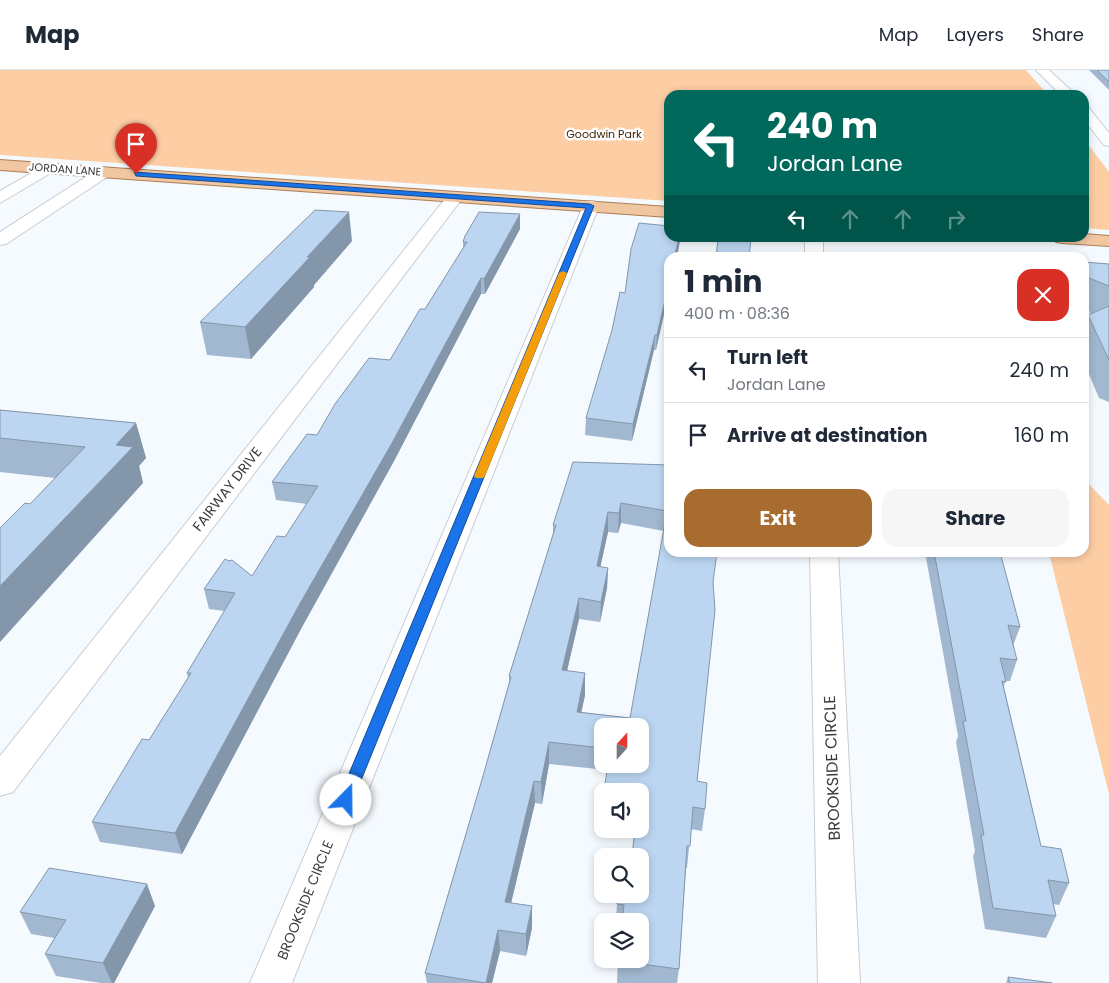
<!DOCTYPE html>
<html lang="en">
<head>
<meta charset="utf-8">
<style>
  body { margin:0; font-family:Poppins,sans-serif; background:#f6f6f7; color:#1f2937; height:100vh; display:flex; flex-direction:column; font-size:19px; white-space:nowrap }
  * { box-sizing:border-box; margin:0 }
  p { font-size:16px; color:#747a83 }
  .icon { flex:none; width:28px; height:28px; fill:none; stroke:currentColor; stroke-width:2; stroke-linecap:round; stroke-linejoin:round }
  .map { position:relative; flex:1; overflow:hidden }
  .sheet { position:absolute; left:664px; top:182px; width:425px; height:305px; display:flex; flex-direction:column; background:#fff; border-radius:15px; box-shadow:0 2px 8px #0003 }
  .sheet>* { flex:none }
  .banner { position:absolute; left:664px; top:20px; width:425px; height:152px; border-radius:15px; box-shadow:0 2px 8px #0003; background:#00695c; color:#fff; overflow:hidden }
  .needle { width:32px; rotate:21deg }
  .tools { position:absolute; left:594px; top:648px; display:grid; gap:10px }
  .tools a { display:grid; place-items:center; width:55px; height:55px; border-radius:10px; background:#fff; box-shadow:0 2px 8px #0003; font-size:25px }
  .pin { position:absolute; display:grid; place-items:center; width:42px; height:42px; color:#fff; margin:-51px -21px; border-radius:50% 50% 50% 0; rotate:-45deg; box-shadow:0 0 5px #0007 }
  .pin .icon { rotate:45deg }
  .me { position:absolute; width:55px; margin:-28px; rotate:22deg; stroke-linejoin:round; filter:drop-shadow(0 0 4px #0008) }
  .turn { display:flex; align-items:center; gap:18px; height:105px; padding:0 20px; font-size:22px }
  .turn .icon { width:65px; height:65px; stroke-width:2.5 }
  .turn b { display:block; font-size:35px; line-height:42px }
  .lanes { display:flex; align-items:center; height:48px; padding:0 20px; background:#0003; justify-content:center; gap:25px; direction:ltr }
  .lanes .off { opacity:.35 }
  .round { display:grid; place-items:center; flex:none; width:52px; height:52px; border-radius:15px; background:#f6f6f7 }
  .head { display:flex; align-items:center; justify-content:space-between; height:85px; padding:0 20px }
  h1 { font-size:30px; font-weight:700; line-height:38px }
  .primary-button { display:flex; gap:10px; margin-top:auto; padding:10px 20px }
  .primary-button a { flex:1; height:58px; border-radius:15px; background:#a96c30; color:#fff; font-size:20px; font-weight:700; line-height:58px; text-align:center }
  .primary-button a+a { background:#f6f6f7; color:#1f2937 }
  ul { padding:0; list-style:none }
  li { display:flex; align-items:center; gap:15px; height:65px; padding:0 20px; border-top:1px solid #e0e1e3 }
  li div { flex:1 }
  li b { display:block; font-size:19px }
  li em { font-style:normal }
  header { display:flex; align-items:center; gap:30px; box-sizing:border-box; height:70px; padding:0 25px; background:#fff; border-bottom:1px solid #e0e1e3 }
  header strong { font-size:24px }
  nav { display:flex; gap:28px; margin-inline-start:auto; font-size:18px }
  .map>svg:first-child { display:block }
</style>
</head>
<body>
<header>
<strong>Map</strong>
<nav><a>Map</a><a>Layers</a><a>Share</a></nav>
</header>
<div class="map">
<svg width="1109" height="913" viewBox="0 0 1109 913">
  <rect width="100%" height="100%" fill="#f5faff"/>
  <!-- green -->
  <g fill="#fdcda4">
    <polygon points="0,0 1026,0 1048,25 669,25 669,131 0,85"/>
    <polygon points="1084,69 1109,102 1109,160 1084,158"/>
    <polygon points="1084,409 1109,435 1109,724 1049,483 1084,482"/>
  </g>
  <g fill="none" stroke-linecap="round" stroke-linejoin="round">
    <!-- minor casing -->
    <g stroke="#c7cdd3" stroke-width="2">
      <g id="minor">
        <polygon points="1036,0 1049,0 1076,25 1061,25"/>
        <polygon points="1084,37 1089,38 1109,63 1109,76 1104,75 1084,50"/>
        <polygon points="49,93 57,98 54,101 0,133 0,121"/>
        <polygon points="104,97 112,102 110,105 6,174 0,175 0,162 98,99"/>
        <polygon points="455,122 461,124 463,127 461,130 13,722 0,726 0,686 449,124"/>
        <polygon points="591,131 597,132 599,136 292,913 250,913 583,136 585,132"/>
        <rect x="805" y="168" width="18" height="20"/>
        <polygon points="810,482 838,482 860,913 818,913"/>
      </g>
    </g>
    <!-- major casing -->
    <g stroke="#aa7e56" stroke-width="2">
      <g id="major">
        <polygon points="0,90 669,137 669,147 0,100"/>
        <polygon points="1084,164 1109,166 1109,176 1062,173 1056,172 1053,168 1084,168"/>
      </g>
    </g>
    <!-- minor -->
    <use href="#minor" fill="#fff" fill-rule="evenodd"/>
    <!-- major -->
    <use href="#major" fill="#f1c7a1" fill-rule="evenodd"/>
  </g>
  <!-- wall -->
  <g fill="#a2b8d0" fill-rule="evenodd">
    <polygon points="1089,0 1109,0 1109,20"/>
    <polygon points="520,159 485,224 481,224 475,235 394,391 302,557 182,784 100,772 92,752 149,670 188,608 187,603 224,541 209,539 204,519 252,506 285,467 307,434 276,430 272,412 390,290 425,239 463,178 463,172"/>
    <polygon points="669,168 681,168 680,170 677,188 669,188 656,280 654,280 632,371 585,365 586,348 625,223"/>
    <polygon points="352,171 314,215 314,217 251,289 207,285 200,252"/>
    <polygon points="1084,192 1109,194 1109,332 1099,328 1084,292 1084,258 1088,245 1092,244 1084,240"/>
    <polygon points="0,340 136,353 146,388 139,396 143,413 30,434 55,408 0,402"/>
    <path d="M 669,395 L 713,512 L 697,711 L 705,739 L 702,761 L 691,759 L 687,798 L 686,798 L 679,899 L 677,913 L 617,913 L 618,889 L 640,851 L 616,851 L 617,834 L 640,824 L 640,721 L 607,700 L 549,694 L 542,734 L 535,733 L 511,833 L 532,836 L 532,858 L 526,886 L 500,881 L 492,913 L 427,913 L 425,903 L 483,706 L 509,613 L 509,606 L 553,464 L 553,455 ZM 621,453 L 664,461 L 630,648 L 581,642 L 585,625 L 585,603 L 567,601 L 579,549 L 600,552 L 607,518 L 608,498 L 600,497 L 608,462 L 618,463 ZM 602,656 L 640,694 L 602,694 Z"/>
    <polygon points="925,482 1000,482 1020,557 1013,576 1017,590 1010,611 1005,611 1004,617 1041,776 1069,813 1059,835 1053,834 1056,846 1046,868 985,859 973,786 975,781 956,672 958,666"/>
    <polygon points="155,836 114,913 101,913 56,906 45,884 54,868 31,864 20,842"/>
    <polygon points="1008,907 1052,913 1006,913"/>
  </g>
  <!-- shaded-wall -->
  <g fill="#8496a9">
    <polygon points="349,142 352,171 314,215 314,217 251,289 245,257 307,187"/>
    <polygon points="520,144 520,159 485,224 484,209"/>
    <polygon points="679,168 681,168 680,170 677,188 674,188"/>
    <polygon points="481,208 481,224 394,391 302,557 182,784 175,763 298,537"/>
    <polygon points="669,213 669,223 656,280 657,265"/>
    <polygon points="655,265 654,280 632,371 633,354"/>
    <polygon points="136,353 146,388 139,396 143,413 0,572 0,516 116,375"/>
    <polygon points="621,433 621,453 618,463 619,443"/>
    <polygon points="608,442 608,462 596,517 597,496"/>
    <polygon points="608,498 607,518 600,552 601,532"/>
    <polygon points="579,528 579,549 562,622 562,600"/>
    <polygon points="585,603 585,625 577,663 577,642"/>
    <polygon points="549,672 549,694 542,734 541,712"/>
    <polygon points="534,711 535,733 506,854 505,832"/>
    <polygon points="147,814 155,836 114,913 112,913 103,893"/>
    <polygon points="532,836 532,858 526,886 526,864"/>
    <polygon points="498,860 500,881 492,913 486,913"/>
  </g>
  <!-- building -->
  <g fill="#bcd6f2" stroke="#8496a9" fill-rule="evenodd">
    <polygon points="1097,0 1109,0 1109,12"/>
    <polygon points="315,140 349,142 307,187 310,187 245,257 200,252"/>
    <polygon points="479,142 520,144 484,209 481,208 475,219 392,373 298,537 175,763 92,752 142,669 149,670 191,603 187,603 235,523 204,519 225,489 229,491 232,490 252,506 277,466 285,467 318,416 272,412 307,364 317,365 335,334 369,288 390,290 420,239 425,239 467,172 463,172 465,166"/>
    <polygon points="639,153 669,156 669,168 679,168 674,188 669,188 669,213 657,265 655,265 633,354 586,348 612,260 620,222 625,223 631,179"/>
    <polygon points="718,168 751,168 749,188 716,188"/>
    <polygon points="1084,192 1109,194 1109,216 1084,206"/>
    <polygon points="1109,236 1109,290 1088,245"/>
    <polygon points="0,340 136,353 116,375 133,377 0,516 0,458 25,433 30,434 85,377 0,368"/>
    <path d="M 573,392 L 669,395 L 669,482 L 717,482 L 713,512 L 715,540 L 697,711 L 707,713 L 705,739 L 693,737 L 690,776 L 687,776 L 679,899 L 618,891 L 618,889 L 640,889 L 640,851 L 622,851 L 624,835 L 617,834 L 618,824 L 640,824 L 640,786 L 632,786 L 635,759 L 640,759 L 640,721 L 604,721 L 608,694 L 640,694 L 640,656 L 602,656 L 602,678 L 549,672 L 541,712 L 534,711 L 505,832 L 532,836 L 526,864 L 498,860 L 486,913 L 425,903 L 483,706 L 511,607 L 509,606 L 556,455 L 553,455 ZM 621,433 L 667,441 L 630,648 L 577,642 L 585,603 L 562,600 L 579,528 L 601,532 L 608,498 L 597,496 L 608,442 L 619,443 Z"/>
    <polygon points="934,482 1000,482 1020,557 1008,555 1017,590 1000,588 1006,612 1002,611 1041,776 1061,779 1069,813 1048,810 1056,846 993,838 981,765 984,765 963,651 966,651"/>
    <polygon points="49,798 147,814 103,893 45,884 66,850 20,842"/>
    <polygon points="1008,907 1052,913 1010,913"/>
  </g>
  <!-- route -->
  <polygon fill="#1a73e8" stroke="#114b97" points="134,102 590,134 594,136 351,735 346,737 341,735 338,730 586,138 136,106"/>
  <!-- slow -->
  <polygon fill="#f59e0b" points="563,201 567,203 485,406 483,408 476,408 474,406 559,203"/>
  <g text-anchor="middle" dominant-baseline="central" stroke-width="5" stroke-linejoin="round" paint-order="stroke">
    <!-- far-park labels -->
    <g font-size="11" fill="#3e2204" stroke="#fff">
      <text x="604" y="64">Goodwin Park</text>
    </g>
    <!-- far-street labels -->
    <g font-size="11" fill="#3a3c3f" stroke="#fff">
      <text transform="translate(65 99) rotate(4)">JORDAN LANE</text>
    </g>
    <!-- street labels -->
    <g font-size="14" fill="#3a3c3f" stroke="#fff">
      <text transform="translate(227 419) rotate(-52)">FAIRWAY DRIVE</text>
      <text transform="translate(305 830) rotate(-68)">BROOKSIDE CIRCLE</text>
    </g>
    <!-- near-street labels -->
    <g font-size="16" fill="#3a3c3f" stroke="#fff">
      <text transform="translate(832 698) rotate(-92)">BROOKSIDE CIRCLE</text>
    </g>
  </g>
</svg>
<div class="tools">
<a><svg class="needle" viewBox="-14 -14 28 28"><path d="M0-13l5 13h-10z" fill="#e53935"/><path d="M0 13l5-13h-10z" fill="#747a83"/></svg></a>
<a><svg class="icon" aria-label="sound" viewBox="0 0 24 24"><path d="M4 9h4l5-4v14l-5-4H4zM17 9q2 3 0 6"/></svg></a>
<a><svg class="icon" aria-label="search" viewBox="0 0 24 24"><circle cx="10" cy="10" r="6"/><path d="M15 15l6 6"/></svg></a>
<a><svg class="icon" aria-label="layers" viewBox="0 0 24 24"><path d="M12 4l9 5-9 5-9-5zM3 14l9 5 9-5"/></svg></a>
</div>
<div class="pin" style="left:136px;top:104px;background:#d93025"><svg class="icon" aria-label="arrive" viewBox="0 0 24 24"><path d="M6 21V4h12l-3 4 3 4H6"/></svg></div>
<svg class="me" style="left:346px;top:730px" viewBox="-20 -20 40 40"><circle r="19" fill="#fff"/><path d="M0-13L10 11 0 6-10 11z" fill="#1a73e8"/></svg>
<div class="banner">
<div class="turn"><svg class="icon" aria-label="left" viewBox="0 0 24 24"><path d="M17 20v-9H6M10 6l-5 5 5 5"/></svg><div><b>240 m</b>Jordan Lane</div></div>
<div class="lanes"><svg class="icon" aria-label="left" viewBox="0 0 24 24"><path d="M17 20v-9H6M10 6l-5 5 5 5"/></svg><svg class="icon off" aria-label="ahead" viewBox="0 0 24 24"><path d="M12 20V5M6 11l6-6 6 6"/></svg><svg class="icon off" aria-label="ahead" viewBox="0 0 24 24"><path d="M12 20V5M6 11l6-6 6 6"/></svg><svg class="icon off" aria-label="right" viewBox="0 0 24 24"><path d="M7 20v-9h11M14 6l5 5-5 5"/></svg></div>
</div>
<section class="sheet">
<div class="head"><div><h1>1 min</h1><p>400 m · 08:36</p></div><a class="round" style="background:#d93025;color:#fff"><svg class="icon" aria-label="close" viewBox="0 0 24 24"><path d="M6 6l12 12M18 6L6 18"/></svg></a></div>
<ul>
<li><svg class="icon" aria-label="left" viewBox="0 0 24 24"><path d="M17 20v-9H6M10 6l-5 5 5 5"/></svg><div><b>Turn left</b><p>Jordan Lane</p></div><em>240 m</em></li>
<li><svg class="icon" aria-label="arrive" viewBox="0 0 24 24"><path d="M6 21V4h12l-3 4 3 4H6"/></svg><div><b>Arrive at destination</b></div><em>160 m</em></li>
</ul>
<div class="primary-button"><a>Exit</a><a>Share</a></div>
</section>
</div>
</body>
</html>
